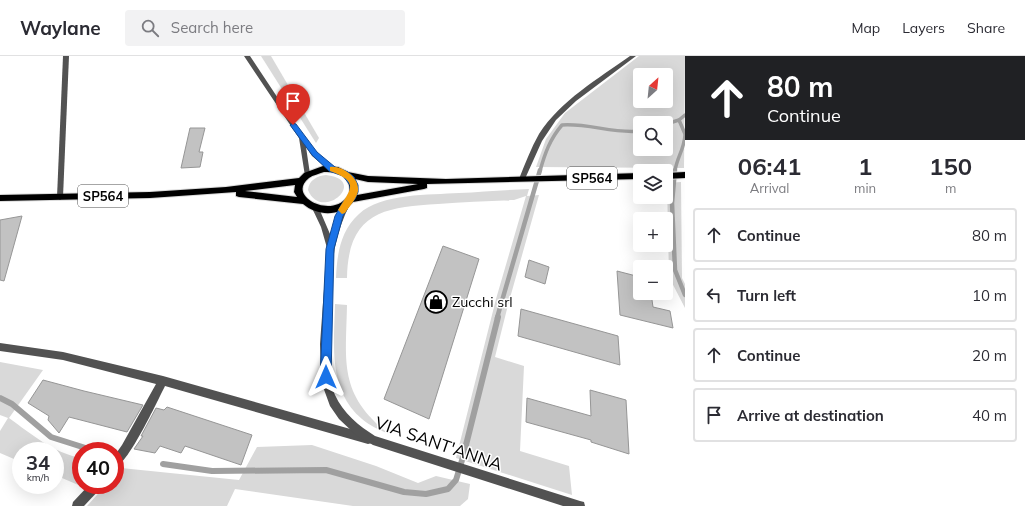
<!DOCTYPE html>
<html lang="en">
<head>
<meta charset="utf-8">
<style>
  body { margin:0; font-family:Mulish,sans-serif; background:#f2f2f3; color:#2b2b33; height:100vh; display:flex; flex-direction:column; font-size:15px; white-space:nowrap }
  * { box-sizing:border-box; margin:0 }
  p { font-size:13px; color:#7c7c81 }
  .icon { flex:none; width:22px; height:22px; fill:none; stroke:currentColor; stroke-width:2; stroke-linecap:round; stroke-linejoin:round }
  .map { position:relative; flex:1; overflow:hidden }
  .panel { display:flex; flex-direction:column; background:#fff; width:340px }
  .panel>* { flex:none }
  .hud { background:#202124; color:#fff; overflow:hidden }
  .needle { width:26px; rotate:27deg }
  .buttons { position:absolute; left:633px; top:12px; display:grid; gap:8px }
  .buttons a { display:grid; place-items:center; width:40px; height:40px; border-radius:4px; background:#fff; box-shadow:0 4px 16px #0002; font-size:20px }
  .speed { position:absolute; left:12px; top:386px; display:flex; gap:8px; font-size:20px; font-weight:700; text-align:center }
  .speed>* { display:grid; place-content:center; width:52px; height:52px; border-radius:50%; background:#fff; box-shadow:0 4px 16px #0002; line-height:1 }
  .speed small { font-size:10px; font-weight:400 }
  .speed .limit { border:6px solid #d22; background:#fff; color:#111 }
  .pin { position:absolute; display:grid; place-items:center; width:34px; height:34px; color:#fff; margin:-41px -17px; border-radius:50% 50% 50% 0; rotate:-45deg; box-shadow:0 0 4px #0007 }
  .pin .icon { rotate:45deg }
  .me { position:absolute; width:44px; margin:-22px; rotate:0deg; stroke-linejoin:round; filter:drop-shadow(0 0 3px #0008) }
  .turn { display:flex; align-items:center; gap:14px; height:84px; padding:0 16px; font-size:18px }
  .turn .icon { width:52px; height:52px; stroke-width:2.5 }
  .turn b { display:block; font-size:28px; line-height:34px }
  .eta { display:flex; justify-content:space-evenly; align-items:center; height:68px; text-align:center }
  .eta b { font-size:24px; font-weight:700; line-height:28px }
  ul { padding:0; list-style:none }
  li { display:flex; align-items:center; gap:12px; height:54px; margin:0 8px 6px; padding:0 8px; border:2px solid #e1e1e2; border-radius:4px }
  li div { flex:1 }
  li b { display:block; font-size:15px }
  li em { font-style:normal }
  header { display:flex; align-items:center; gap:24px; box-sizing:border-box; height:56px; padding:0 20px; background:#fff; border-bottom:1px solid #e1e1e2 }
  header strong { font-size:19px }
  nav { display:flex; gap:22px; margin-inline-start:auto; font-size:14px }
  .search { width:280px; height:36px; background:#f2f2f3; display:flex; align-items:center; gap:10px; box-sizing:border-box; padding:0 14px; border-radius:4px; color:#7c7c81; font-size:15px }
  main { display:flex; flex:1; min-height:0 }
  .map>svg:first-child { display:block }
</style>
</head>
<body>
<header>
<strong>Waylane</strong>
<div class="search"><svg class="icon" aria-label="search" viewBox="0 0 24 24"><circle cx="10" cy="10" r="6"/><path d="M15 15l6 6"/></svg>Search here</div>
<nav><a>Map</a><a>Layers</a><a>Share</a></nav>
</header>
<main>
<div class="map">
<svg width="685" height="450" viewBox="0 0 685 450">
  <rect width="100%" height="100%" fill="#fff"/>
  <!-- green -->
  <g fill="#d9d9d9" fill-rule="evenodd">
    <polygon points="261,0 271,0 319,82 316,87"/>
    <path d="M 639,0 L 685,0 L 684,112 L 536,111 L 546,83 L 565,57 ZM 640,19 L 666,19 L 666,45 L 640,45 ZM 640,67 L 666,67 L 666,93 L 640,93 Z"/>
    <path d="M 326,119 C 370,124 321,167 308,134 C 309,124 317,120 326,119 Z"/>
    <polygon points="681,126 682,222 685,228 685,252 669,221 667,127"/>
    <path d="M 529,133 L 527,140 L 539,139 L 508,249 L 495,301 L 524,310 L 520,395 L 569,410 L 572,439 L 456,402 L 496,243 L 526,140 L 514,144 C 489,145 463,146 438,148 C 383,151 348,157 347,222 L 336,222 C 337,199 340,175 359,158 C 381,137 430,139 459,137 C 482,136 505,134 529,133 Z"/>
    <path d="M 335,248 L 347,249 C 346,306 338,338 389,378 C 380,374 370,370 362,363 C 328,334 334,289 335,248 Z"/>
    <path d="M 0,306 L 43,314 L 9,362 C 31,378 54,397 81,402 L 81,429 L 85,429 L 83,431 L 55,419 L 55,395 L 21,395 L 21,406 L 0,397 L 0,375 L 8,362 L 0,359 Z"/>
    <polygon points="312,389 376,410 418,427 436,420 470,428 468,443 460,450 353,450 235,433 227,450 87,450 106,429 115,429 115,419 121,412 239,424 257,391"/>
  </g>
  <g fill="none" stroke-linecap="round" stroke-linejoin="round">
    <!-- stream-far2 -->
    <g stroke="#a0a0a0" stroke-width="3.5">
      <polyline points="685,59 679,64 685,78"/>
      <polyline points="666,68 679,64"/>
      <path d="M 540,115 C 545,97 550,83 562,69 C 589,67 613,78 640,75"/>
      <path d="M 675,115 C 677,101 684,94 685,79"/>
    </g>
    <!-- stream-far1 -->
    <g stroke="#a0a0a0" stroke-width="4.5">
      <polyline points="675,114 672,147 675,214 685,239"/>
      <polyline points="497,262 540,114"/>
    </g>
    <!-- stream -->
    <g stroke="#a0a0a0" stroke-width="6">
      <polyline points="0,342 12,348 51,381 95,395"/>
      <polyline points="163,408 212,415 326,414 404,436 426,438 448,433 456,424 463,401 498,261"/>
    </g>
  </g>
  <!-- building -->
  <g fill="#c2c2c2" stroke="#969696">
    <polygon points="190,72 205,72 199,96 203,96 200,111 181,112"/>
    <polygon points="22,160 4,225 0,224 0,164"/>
    <polygon points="443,190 479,203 429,363 384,343"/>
    <polygon points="529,204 549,211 545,228 525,221"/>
    <polygon points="617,215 640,221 640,237 651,237 653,251 670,255 673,272 620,259"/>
    <polygon points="521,253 618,280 620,309 518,280"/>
    <polygon points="43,324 84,335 143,349 127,376 69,361 59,377 48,364 49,360 28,347"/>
    <polygon points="590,334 626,344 629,398 591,386 591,384 526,366 527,342 591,360"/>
    <polygon points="167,351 252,379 241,409 185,390 181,397 160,390 155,397 134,393 143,380 141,380 156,352 164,354"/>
  </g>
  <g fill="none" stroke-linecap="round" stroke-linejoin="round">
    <!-- primary casing -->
    <g stroke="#dbdbdb" stroke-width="2">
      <g id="primary">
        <path d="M 323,110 L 338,111 L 348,116 L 368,120 L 446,123 L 640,117 L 640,123 L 427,128 L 427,132 L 424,133 L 353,146 C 340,161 317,160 303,148 L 239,141 L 236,140 L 236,136 L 150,142 L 0,145 L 0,139 L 150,136 L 226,131 L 299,122 L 304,117 ZM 324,116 C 328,116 332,116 336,117 C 346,119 354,132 347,141 C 331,163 286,140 309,122 C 313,119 319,118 324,116 ZM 355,123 L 368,126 L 418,128 L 357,139 L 358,133 ZM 295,129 L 294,136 L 297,141 L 245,135 Z"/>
        <polygon points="685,116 685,122 666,123 666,117"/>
      </g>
    </g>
    <!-- service -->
    <path fill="#525252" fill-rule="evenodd" d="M 630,0 L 636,0 L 576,45 L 556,64 L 542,85 L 524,125 L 520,125 L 519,123 C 525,108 531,92 539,78 C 561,44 598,23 630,0 Z"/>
    <!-- minor -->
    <g fill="#525252" fill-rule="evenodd">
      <polygon points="63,0 69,0 63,141 60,144 57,141"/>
      <path d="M 0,287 L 63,296 L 163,320 L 368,378 L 372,379 L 373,383 L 372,387 L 368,388 L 165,330 C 157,346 129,406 115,412 L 115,399 L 122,389 L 156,328 L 63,304 L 0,295 Z"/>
      <polygon points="89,429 101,429 100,433 84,450 72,450 73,446"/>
    </g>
    <!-- tertiary -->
    <g fill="#525252" fill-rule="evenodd">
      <polygon points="244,0 250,0 303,80 316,96 334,111 334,115 330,115 312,100 306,91 310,118 307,120 305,120 299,82"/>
      <path d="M 346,145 L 350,148 C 343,162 338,176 335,191 C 332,208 333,226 332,243 C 330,272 323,312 335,339 C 343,357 359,370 375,380 L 580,445 L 584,446 L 585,450 L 563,450 L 373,389 L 356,379 L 339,363 L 330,350 L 322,328 L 321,316 L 320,288 L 327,192 L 321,171 L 312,152 L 314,150 L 318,150 L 330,178 L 344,146 Z"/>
    </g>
    <!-- primary -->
    <use href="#primary" fill="#000" fill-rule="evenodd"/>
  </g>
  <!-- route -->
  <polygon fill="#1a73e8" stroke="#114b97" points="293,67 296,68 317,96 335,111 348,116 354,121 358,129 358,136 355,143 349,150 343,160 334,193 331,321 329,324 326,326 322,324 320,321 326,193 335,160 343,146 348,141 350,136 350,129 343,120 329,115 312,99 290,69"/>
  <!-- slow -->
  <path fill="#f59e0b" d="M 330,111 C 342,109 360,122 358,135 C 357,142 349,151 345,157 L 342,158 L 338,154 C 351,133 360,126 330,115 Z"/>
  <!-- icons -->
  <defs>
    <g id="shop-ring" transform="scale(1.15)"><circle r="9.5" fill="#fff" stroke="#000" stroke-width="1.5"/><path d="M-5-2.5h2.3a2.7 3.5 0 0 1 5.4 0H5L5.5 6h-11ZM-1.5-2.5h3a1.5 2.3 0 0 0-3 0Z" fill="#000"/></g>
  </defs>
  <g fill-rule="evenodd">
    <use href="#shop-ring" x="436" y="246"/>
  </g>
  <g text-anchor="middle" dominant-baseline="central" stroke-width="3" stroke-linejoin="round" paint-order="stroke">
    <!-- shield labels -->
    <g fill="#fff" stroke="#4c4c4c" stroke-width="1">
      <rect x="567" y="111" width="50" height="22" rx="3"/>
      <rect x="78" y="129" width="50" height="22" rx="3"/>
    </g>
    <g font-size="13" font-weight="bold" fill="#000">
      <text x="592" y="122">SP564</text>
      <text x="103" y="140">SP564</text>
    </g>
    <!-- poi labels -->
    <g font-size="14" fill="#000" stroke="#fff" text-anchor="start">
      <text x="452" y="246">Zucchi srl</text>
    </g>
    <!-- near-street labels -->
    <g font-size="17" fill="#000" stroke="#fff">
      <text transform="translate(439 387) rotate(19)">VIA SANT'ANNA</text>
    </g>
  </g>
</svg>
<div class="buttons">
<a><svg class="needle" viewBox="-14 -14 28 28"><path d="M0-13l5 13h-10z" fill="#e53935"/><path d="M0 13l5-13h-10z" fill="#7c7c81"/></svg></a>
<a><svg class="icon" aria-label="search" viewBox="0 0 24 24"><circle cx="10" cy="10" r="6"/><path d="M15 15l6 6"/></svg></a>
<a><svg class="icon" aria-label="layers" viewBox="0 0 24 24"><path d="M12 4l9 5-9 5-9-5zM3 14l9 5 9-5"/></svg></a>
<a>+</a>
<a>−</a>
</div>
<div class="speed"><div>34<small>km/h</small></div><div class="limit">40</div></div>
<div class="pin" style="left:293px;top:69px;background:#d93025"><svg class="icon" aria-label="arrive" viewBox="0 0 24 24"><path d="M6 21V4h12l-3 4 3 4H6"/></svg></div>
<svg class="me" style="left:326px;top:321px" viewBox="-20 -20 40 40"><path d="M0-17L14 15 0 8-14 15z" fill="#1a73e8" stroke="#fff" stroke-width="4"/></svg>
</div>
<section class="panel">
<div class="hud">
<div class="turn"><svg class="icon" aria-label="ahead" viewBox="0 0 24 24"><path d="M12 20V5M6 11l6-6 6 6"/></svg><div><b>80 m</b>Continue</div></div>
</div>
<div class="eta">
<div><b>06:41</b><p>Arrival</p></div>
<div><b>1</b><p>min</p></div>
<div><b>150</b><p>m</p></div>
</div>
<ul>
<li><svg class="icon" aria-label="ahead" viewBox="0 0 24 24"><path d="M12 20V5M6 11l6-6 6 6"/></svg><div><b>Continue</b></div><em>80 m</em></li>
<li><svg class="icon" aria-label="left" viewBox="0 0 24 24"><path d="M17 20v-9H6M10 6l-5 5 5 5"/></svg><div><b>Turn left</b></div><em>10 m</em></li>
<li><svg class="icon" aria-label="ahead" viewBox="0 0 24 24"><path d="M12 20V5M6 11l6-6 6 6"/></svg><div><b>Continue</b></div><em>20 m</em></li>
<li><svg class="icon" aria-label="arrive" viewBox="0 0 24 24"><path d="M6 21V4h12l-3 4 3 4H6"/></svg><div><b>Arrive at destination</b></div><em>40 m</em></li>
</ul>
</section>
</main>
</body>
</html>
